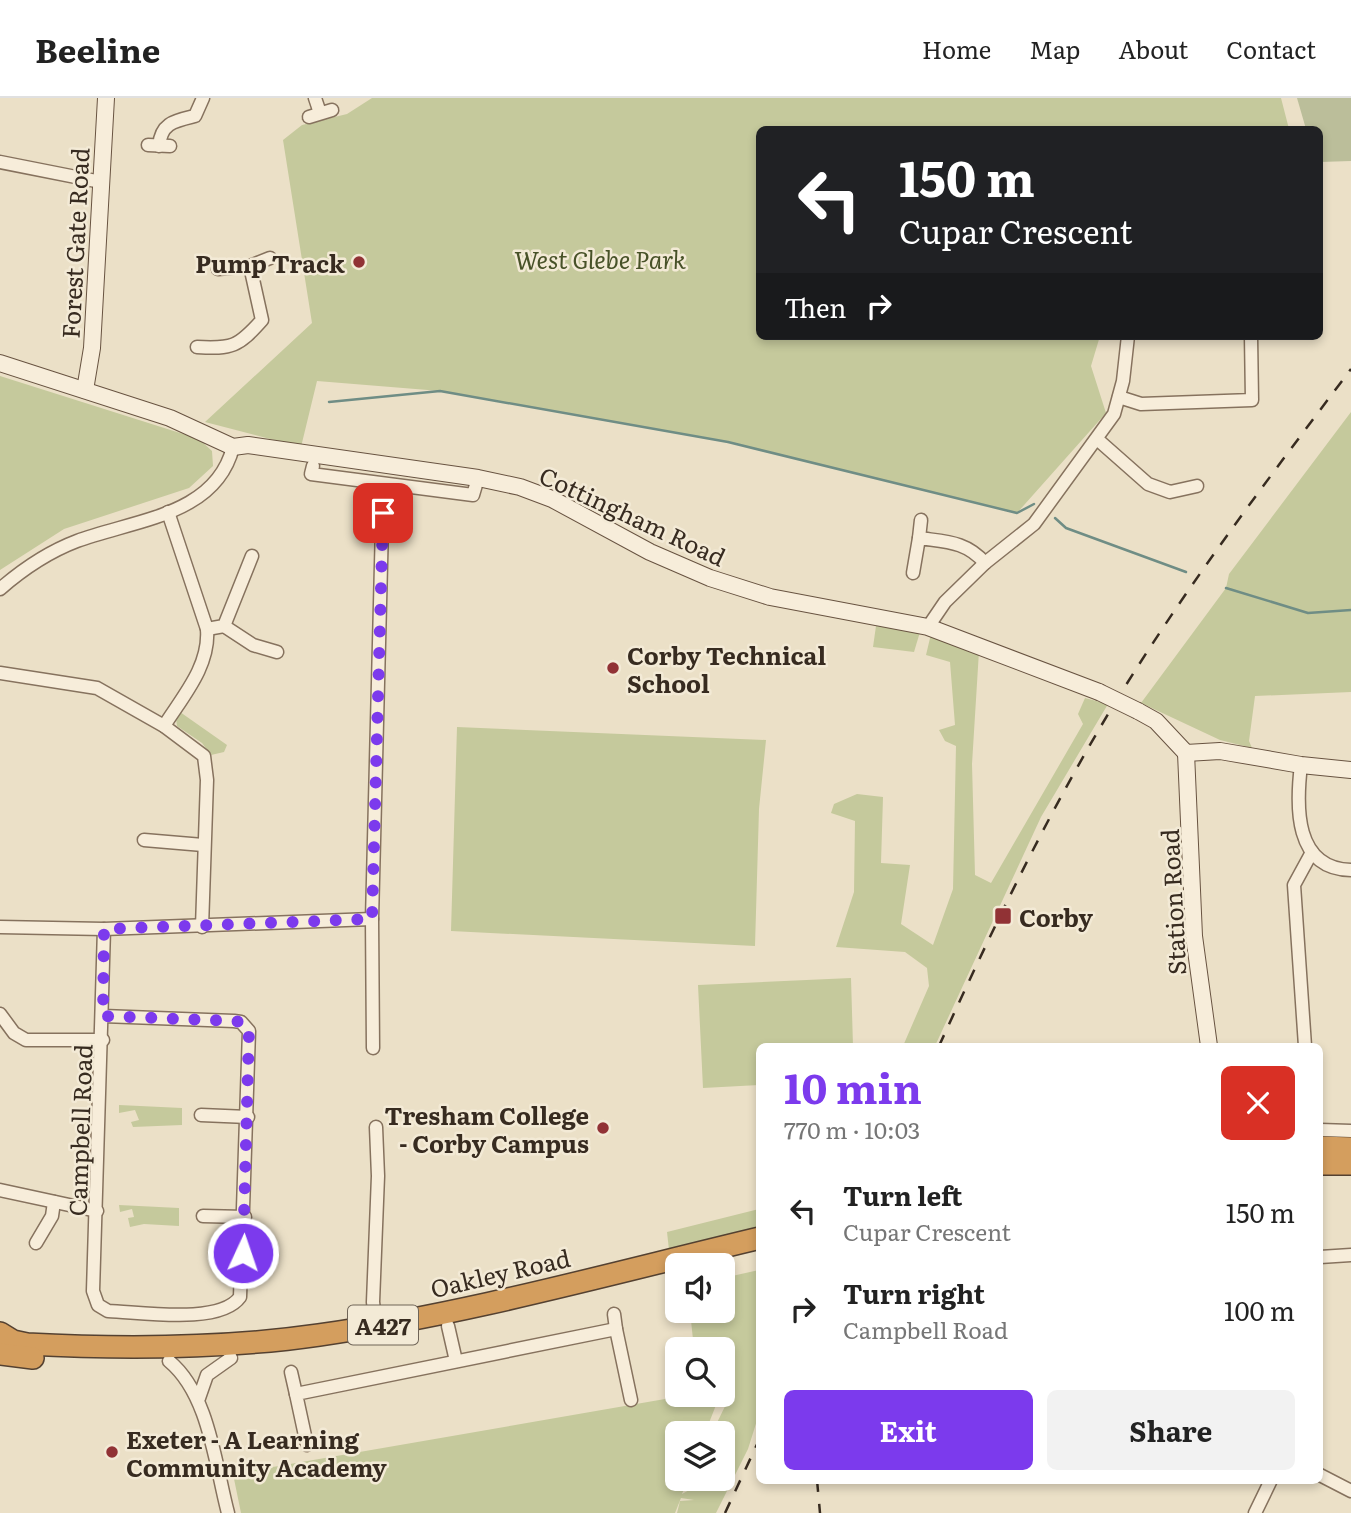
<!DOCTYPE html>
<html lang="en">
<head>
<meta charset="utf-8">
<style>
  body { margin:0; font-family:Literata,serif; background:#f2f2f2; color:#222; height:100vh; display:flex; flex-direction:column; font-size:26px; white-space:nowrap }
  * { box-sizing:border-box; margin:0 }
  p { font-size:23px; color:#767676 }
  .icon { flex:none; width:38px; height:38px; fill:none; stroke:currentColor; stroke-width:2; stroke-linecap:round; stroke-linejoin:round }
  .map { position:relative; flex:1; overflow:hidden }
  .sheet { position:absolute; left:756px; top:945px; width:567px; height:441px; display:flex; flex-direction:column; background:#fff; border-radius:10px; box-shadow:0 4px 10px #0003 }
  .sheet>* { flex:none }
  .top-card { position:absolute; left:756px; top:28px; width:567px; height:214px; border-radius:10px; box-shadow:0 4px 10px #0003; background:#202124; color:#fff; overflow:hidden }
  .buttons { position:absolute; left:665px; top:1155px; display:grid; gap:14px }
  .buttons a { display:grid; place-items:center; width:70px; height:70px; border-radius:10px; background:#fff; box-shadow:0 4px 10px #0003; font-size:35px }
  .pin { position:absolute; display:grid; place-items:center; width:60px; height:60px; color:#fff; margin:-30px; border-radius:14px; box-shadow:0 4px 10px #0006 }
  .me { position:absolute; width:77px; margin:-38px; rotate:3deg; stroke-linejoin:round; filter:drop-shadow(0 0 5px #0008) }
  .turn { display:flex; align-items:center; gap:24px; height:147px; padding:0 28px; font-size:32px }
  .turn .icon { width:91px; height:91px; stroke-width:2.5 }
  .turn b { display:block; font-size:49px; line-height:60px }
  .then { display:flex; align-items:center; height:66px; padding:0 28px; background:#0003; gap:14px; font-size:26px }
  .round { display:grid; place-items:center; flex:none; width:74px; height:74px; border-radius:10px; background:#f2f2f2 }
  .head { display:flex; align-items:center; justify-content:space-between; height:119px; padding:0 28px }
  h1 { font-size:42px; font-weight:700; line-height:52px; color:#7c3aed }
  .button { display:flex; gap:14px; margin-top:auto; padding:14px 28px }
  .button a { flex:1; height:80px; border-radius:10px; background:#7c3aed; color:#fff; font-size:28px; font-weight:700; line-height:80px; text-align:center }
  .button a+a { background:#f2f2f2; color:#222 }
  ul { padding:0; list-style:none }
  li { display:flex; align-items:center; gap:21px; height:98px; padding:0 28px }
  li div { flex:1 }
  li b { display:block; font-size:26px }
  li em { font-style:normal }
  header { display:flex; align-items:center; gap:42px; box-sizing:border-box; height:98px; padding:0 35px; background:#fff; border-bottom:2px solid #e0e0e0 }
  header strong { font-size:33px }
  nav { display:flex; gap:38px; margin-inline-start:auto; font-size:24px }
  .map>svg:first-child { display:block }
</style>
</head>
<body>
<header>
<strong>Beeline</strong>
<nav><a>Home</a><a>Map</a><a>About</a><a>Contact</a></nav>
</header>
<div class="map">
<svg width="1351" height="1415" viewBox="0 0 1351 1415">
  <rect width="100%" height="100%" fill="#ebe0c7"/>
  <!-- green -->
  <g fill="#c5c99c">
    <polygon points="372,0 1281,0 1289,31 760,32 760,238 1100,238 1091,268 1106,315 1017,415 728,344 440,293 317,283 301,349 205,324 312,225 283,42 302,27 347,16"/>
    <polygon points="0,278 199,341 212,353 213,368 189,390 64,431 0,472"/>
    <polygon points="1351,314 1351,594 1255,598 1249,643 1252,650 1220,642 1141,605 1226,490 1229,476"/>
    <polygon points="876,528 920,534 914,554 873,549"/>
    <polygon points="931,536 979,553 972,666 975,777 991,785 1083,626 1078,616 1085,600 1108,606 1041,719 935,948 903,948 929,888 927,870 905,854 836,849 854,794 855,723 831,715 834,706 857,696 883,699 881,765 910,767 901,826 933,847 953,791 956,648 945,643 939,632 955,627 950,564 926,557"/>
    <polygon points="180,614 227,647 224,654 211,657 202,645 177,628 176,620"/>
    <polygon points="457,629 766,642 759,711 755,848 451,833"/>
    <polygon points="851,880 853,948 760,948 759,987 703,990 698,887"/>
    <polygon points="119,1007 182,1010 182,1027 133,1029 131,1024 139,1022 135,1012 119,1015"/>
    <polygon points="119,1107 179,1110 179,1128 144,1126 130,1129 128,1120 134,1119 132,1111 120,1114"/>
    <polygon points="759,1111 759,1133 669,1152 667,1134"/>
    <polygon points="759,1172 759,1316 748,1351 716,1415 677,1415 680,1403 694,1402 681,1400 675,1415 241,1415 233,1376 688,1297 720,1297 705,1335 677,1335 677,1381 688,1381 682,1396 691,1391 694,1381 723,1381 723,1335 712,1335 731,1296 723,1290 723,1251 694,1251 690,1213 723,1213 723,1180"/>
  </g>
  <!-- cemetery -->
  <polygon fill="#bbbe9a" points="1297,0 1351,0 1351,63 1320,64 1320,32 1306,31"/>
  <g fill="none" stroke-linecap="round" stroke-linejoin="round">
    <!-- stream -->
    <g stroke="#6f8d85" stroke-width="2.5">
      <polyline points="329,304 440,293 728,344 1017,415 1034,406"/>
      <polyline points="1055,420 1066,430 1186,474"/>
      <polyline points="1226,490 1308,515 1351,512"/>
    </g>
    <!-- street casing -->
    <g stroke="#86725e" stroke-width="15">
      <g id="street">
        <polyline points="315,0 320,15"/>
        <polyline points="309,19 332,12"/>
        <polyline points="148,47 170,48"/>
        <path d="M 159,48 C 161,25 174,23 195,18 L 203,0"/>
        <polyline points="0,64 101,84"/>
        <polyline points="218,171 250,168 270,160"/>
        <path d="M 197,249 C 232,251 238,249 262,222 L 250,168"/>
        <polyline points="1119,299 1141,306 1252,302 1251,238"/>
        <polyline points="1097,341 1148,386 1170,394 1197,388"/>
        <polyline points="313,368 311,376 473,397 478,380"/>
        <polyline points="919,440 921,422"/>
        <path d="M 913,475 L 919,440 C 946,444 966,443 985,465"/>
        <path d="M 0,491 C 23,471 48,454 77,443 C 133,422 216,418 233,349"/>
        <polyline points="224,528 253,547 277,554"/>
        <polyline points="928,529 945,504 985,465 1034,426 1114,316 1123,283 1128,238"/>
        <polyline points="207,531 224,528 252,458"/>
        <polyline points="0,575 97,590 164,628 204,658 207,682 202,829"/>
        <path d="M 164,628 C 183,598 210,568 207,531 L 168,414"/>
        <path d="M 1301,667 C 1296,708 1294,771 1351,772"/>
        <polyline points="144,742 203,747"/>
        <polyline points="0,829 104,831 372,821"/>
        <polyline points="0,916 14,935 26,942 103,942"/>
        <path d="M 103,918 L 234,923 L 241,924 L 249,933 L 240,1199 C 220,1227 141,1214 108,1213 L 98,1207 L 93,1193 L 104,831"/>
        <polyline points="1305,948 1294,787 1312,754"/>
        <polyline points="373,950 372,821 383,388"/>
        <polyline points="201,1017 248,1019"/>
        <polyline points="376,1029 378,1078 373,1204 376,1229"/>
        <polyline points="1320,1032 1351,1033"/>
        <polyline points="0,1092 97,1113"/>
        <polyline points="203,1118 245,1119"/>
        <polyline points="36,1145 52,1118 54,1104"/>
        <polyline points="1320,1159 1351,1157"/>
        <polyline points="614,1216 616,1231"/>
        <polyline points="448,1228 456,1263"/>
        <path d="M 169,1263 C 209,1296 215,1366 228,1415"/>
        <polyline points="291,1274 296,1296"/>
        <polyline points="199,1300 207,1277 231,1260"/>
        <polyline points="307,1347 296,1296 616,1231 631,1302"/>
        <polyline points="1320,1377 1351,1393"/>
        <polyline points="1255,1415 1271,1382"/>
      </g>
    </g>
    <!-- secondary casing -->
    <g stroke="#685341" stroke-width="18">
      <g id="secondary">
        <polyline points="0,265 170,320 233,349 248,347 478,380 520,389 552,401 650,454 710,480 770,499 928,529 1099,594"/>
        <polyline points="85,292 92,250 106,0"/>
        <polyline points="1138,613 1156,623 1186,655"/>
        <polyline points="1186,655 1194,838 1209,948"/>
        <polyline points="1186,655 1220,653 1301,667 1351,672"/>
      </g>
    </g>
    <!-- highway casing -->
    <g stroke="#544131" stroke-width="24">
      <g id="highway">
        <polyline points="1320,1049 1351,1050"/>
        <polyline points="1320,1066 1351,1066"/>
        <path d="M 0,1235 L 13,1243 L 27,1246 C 124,1251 222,1251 319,1237 C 467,1216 613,1175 760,1140"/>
        <polyline points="0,1256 33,1260"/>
      </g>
    </g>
    <!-- street -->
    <use href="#street" stroke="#f7edda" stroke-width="12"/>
    <!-- secondary -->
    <use href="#secondary" stroke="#f7edda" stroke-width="16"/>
    <!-- highway -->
    <use href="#highway" stroke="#d49e5e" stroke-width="21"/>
    <!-- rail -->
    <g stroke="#372b20" stroke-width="2.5" stroke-dasharray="12 12" stroke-linecap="butt">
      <path d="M 939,948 C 994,828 1051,708 1121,595 C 1191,482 1271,377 1351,271"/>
      <polyline points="817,1382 820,1415"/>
      <polyline points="725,1415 760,1340"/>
    </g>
    <!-- secondary-bridge casing -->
    <g stroke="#685341" stroke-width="18" stroke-linecap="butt">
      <polyline id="secondary-bridge" points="1099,594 1138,613"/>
    </g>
    <!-- secondary-bridge -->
    <use href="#secondary-bridge" stroke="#f7edda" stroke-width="16"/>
  </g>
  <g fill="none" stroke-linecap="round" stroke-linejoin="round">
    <!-- route -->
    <polyline stroke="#7c3aed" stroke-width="12" stroke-dasharray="0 21.6" points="243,1155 249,933 241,924 234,923 103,918 104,831 372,821 383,415"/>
  </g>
  <!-- markers -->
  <g fill="#913235" stroke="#f3ead6" stroke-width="2.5">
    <circle cx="359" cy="164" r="7"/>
    <circle cx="613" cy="570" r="7"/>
    <rect x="994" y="809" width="18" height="18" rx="3.5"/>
    <circle cx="603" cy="1030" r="7"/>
    <circle cx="112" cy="1354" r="7"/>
  </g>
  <g text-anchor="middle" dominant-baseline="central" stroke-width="5" stroke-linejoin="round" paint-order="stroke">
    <!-- shield labels -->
    <rect fill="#f3ead6" stroke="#6f6457" stroke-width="2" x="348" y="1207.5" width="70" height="39" rx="5"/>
    <g font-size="23" font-weight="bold" fill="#372b20">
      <text x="383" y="1227">A427</text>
    </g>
    <!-- street labels -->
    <g font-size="24" fill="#372b20" stroke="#f3ead6">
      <text transform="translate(74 145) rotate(-87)">Forest Gate Road</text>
      <text transform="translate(633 417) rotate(25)">Cottingham Road</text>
      <text transform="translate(1172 804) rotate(-93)">Station Road</text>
      <text transform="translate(79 1032) rotate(-88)">Campbell Road</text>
      <text transform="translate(500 1174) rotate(-13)">Oakley Road</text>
    </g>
    <!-- park labels -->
    <g font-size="24" font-style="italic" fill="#485228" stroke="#f3ead6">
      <text x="600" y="160">West Glebe Park</text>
    </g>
    <!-- poi labels -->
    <g font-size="24" font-weight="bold" fill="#372b20" stroke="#f3ead6" text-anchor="start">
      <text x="345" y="164" text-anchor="end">Pump Track</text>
      <text x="627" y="556">Corby Technical<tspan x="627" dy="28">School</tspan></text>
      <text x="1019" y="818">Corby</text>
      <text x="589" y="1016" text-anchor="end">Tresham College<tspan x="589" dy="28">- Corby Campus</tspan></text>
      <text x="126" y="1340">Exeter - A Learning<tspan x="126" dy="28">Community Academy</tspan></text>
    </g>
  </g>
</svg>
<div class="buttons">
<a><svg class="icon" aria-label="sound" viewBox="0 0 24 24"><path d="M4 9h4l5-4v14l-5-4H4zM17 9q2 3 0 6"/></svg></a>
<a><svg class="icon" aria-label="search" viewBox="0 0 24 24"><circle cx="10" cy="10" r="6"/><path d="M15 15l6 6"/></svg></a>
<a><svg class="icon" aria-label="layers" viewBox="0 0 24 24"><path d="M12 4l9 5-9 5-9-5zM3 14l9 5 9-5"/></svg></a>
</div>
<div class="pin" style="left:383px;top:415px;background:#d93025"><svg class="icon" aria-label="arrive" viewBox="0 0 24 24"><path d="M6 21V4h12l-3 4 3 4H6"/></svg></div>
<svg class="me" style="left:243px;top:1155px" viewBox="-20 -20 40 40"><circle r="17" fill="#7c3aed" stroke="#fff" stroke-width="3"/><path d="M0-11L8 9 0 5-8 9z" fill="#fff"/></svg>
<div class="top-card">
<div class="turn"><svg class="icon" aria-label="left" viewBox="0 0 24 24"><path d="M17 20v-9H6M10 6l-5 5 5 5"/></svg><div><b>150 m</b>Cupar Crescent</div></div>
<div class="then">Then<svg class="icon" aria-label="right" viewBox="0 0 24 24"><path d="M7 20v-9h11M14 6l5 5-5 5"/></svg></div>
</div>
<section class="sheet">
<div class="head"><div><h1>10 min</h1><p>770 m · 10:03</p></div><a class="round" style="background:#d93025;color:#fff"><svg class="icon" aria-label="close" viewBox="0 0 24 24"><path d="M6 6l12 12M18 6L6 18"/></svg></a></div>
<ul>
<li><svg class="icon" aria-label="left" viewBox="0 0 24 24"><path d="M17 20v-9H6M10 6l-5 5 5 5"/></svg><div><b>Turn left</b><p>Cupar Crescent</p></div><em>150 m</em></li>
<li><svg class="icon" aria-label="right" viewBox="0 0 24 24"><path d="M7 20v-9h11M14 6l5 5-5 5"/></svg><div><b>Turn right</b><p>Campbell Road</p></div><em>100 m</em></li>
</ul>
<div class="button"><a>Exit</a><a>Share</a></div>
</section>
</div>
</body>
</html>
